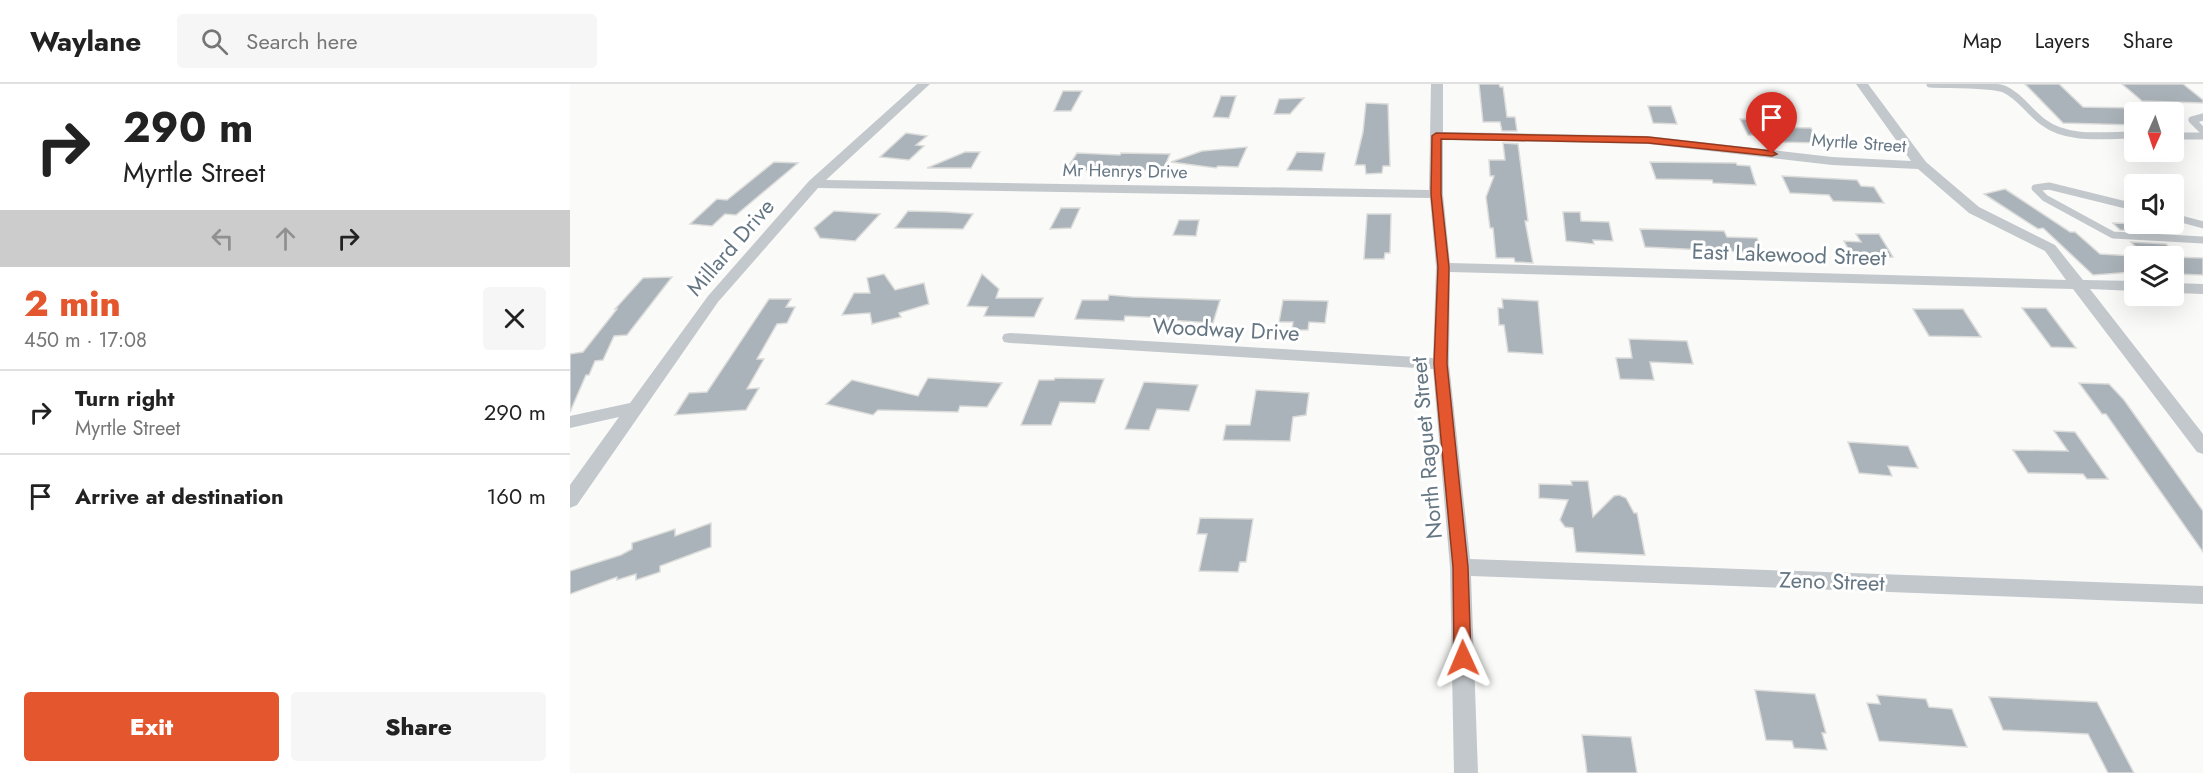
<!DOCTYPE html>
<html lang="en">
<head>
<meta charset="utf-8">
<style>
  body { margin:0; font-family:Jost,sans-serif; background:#f6f6f6; color:#222; height:100vh; display:flex; flex-direction:column; font-size:22px; white-space:nowrap }
  * { box-sizing:border-box; margin:0 }
  p { font-size:20px; color:#767676 }
  .icon { flex:none; width:33px; height:33px; fill:none; stroke:currentColor; stroke-width:2; stroke-linecap:round; stroke-linejoin:round }
  .map { position:relative; flex:1; overflow:hidden }
  .sheet { display:flex; flex-direction:column; background:#fff; width:570px }
  .sheet>* { flex:none }
  .guide { background:#fff; color:#222; overflow:hidden }
  .needle { width:39px; rotate:183deg }
  .fabs { position:absolute; left:1554px; top:18px; display:grid; gap:12px }
  .fabs a { display:grid; place-items:center; width:60px; height:60px; border-radius:6px; background:#fff; box-shadow:0 6px 24px #0002; font-size:30px }
  .pin { position:absolute; display:grid; place-items:center; width:51px; height:51px; color:#fff; margin:-62px -26px; border-radius:50% 50% 50% 0; rotate:-45deg; box-shadow:0 0 6px #0007 }
  .pin .icon { rotate:45deg }
  .me { position:absolute; width:66px; margin:-33px; rotate:359deg; stroke-linejoin:round; filter:drop-shadow(0 0 4px #0008) }
  .turn { display:flex; align-items:center; gap:21px; height:126px; padding:0 24px; font-size:27px }
  .turn .icon { width:78px; height:78px; stroke-width:2.5 }
  .turn b { display:block; font-size:42px; line-height:51px }
  .lanes { display:flex; align-items:center; height:57px; padding:0 24px; background:#0003; justify-content:center; gap:30px; direction:ltr }
  .lanes .off { opacity:.35 }
  .round { display:grid; place-items:center; flex:none; width:63px; height:63px; border-radius:6px; background:#f6f6f6 }
  .overview { display:flex; align-items:center; justify-content:space-between; height:102px; padding:0 24px }
  h1 { font-size:36px; font-weight:800; line-height:45px; color:#e4572e }
  .cta { display:flex; gap:12px; margin-top:auto; padding:12px 24px }
  .cta a { flex:1; height:69px; border-radius:6px; background:#e4572e; color:#fff; font-size:24px; font-weight:800; line-height:69px; text-align:center }
  .cta a+a { background:#f6f6f6; color:#222 }
  ul { padding:0; list-style:none }
  li { display:flex; align-items:center; gap:18px; height:84px; padding:0 24px; border-top:2px solid #e0e0e0 }
  li div { flex:1 }
  li b { display:block; font-size:22px }
  li em { font-style:normal }
  header { display:flex; align-items:center; gap:36px; box-sizing:border-box; height:84px; padding:0 30px; background:#fff; border-bottom:2px solid #e0e0e0 }
  header strong { font-size:28px }
  nav { display:flex; gap:33px; margin-inline-start:auto; font-size:21px }
  .search { width:420px; height:54px; background:#f6f6f6; display:flex; align-items:center; gap:15px; box-sizing:border-box; padding:0 21px; border-radius:6px; color:#767676; font-size:22px }
  main { display:flex; flex:1; min-height:0 }
  .map>svg:first-child { display:block }
</style>
</head>
<body>
<header>
<strong>Waylane</strong>
<div class="search"><svg class="icon" aria-label="search" viewBox="0 0 24 24"><circle cx="10" cy="10" r="6"/><path d="M15 15l6 6"/></svg>Search here</div>
<nav><a>Map</a><a>Layers</a><a>Share</a></nav>
</header>
<main>
<section class="sheet">
<div class="guide">
<div class="turn"><svg class="icon" aria-label="right" viewBox="0 0 24 24"><path d="M7 20v-9h11M14 6l5 5-5 5"/></svg><div><b>290 m</b>Myrtle Street</div></div>
<div class="lanes"><svg class="icon off" aria-label="left" viewBox="0 0 24 24"><path d="M17 20v-9H6M10 6l-5 5 5 5"/></svg><svg class="icon off" aria-label="ahead" viewBox="0 0 24 24"><path d="M12 20V5M6 11l6-6 6 6"/></svg><svg class="icon" aria-label="right" viewBox="0 0 24 24"><path d="M7 20v-9h11M14 6l5 5-5 5"/></svg></div>
</div>
<div class="overview"><div><h1>2 min</h1><p>450 m · 17:08</p></div><a class="round"><svg class="icon" aria-label="close" viewBox="0 0 24 24"><path d="M6 6l12 12M18 6L6 18"/></svg></a></div>
<ul>
<li><svg class="icon" aria-label="right" viewBox="0 0 24 24"><path d="M7 20v-9h11M14 6l5 5-5 5"/></svg><div><b>Turn right</b><p>Myrtle Street</p></div><em>290 m</em></li>
<li><svg class="icon" aria-label="arrive" viewBox="0 0 24 24"><path d="M6 21V4h12l-3 4 3 4H6"/></svg><div><b>Arrive at destination</b></div><em>160 m</em></li>
</ul>
<div class="cta"><a>Exit</a><a>Share</a></div>
</section>
<div class="map">
<svg width="1633" height="689" viewBox="0 0 1633 689">
  <rect width="100%" height="100%" fill="#fafaf8"/>
  <!-- building -->
  <g fill="#aab3b9" stroke="#dcdcda" stroke-width="1.5">
    <polygon points="909,0 929,0 930,3 933,3 937,33 945,33 947,47 932,47 930,38 913,38"/>
    <polygon points="1455,0 1489,0 1513,23 1564,24 1564,41 1493,39"/>
    <polygon points="1552,0 1613,0 1633,16 1633,19 1572,17"/>
    <polygon points="493,7 512,7 501,27 484,27"/>
    <polygon points="651,12 666,12 659,34 643,33"/>
    <polygon points="734,14 720,30 704,30 709,15"/>
    <polygon points="796,19 818,20 820,82 813,82 812,89 796,90 795,81 785,81 793,48"/>
    <polygon points="1078,22 1101,22 1107,40 1083,39"/>
    <polygon points="1170,35 1194,35 1203,52 1178,51"/>
    <polygon points="1201,43 1241,44 1250,59 1208,58"/>
    <polygon points="336,49 357,52 346,61 354,62 339,76 310,73"/>
    <polygon points="933,59 948,60 958,137 955,137 963,179 945,178 944,174 926,174 923,144 920,144 916,113 924,92 920,92 919,76 935,76"/>
    <polygon points="677,63 668,83 648,82 646,84 601,78 632,67"/>
    <polygon points="395,68 410,68 401,84 357,84"/>
    <polygon points="727,68 755,69 752,87 717,86"/>
    <polygon points="507,69 550,71 551,69 600,70 593,86 495,87"/>
    <polygon points="204,78 228,79 166,131 155,130 142,142 120,140 147,115 157,116"/>
    <polygon points="1080,78 1166,79 1167,81 1180,82 1186,101 1143,99 1142,96 1086,95"/>
    <polygon points="1212,92 1287,96 1291,102 1304,103 1314,119 1263,117 1259,111 1220,109"/>
    <polygon points="1435,105 1500,148 1505,148 1530,170 1564,172 1564,188 1523,191 1473,144 1468,145 1414,110"/>
    <polygon points="491,124 510,124 501,144 480,145"/>
    <polygon points="264,127 310,130 285,157 250,154 244,144"/>
    <polygon points="338,127 377,128 403,130 393,145 325,144"/>
    <polygon points="993,128 1010,128 1011,137 1039,138 1043,157 1023,156 1024,160 996,157"/>
    <polygon points="797,130 821,130 820,169 815,169 814,175 794,175"/>
    <polygon points="609,136 629,136 626,152 603,151"/>
    <polygon points="1543,139 1576,140 1584,148 1550,146"/>
    <polygon points="1070,145 1154,147 1157,153 1187,154 1194,169 1075,163"/>
    <polygon points="1286,150 1309,150 1323,173 1283,174 1274,157 1291,158"/>
    <polygon points="1561,158 1596,160 1608,172 1574,172"/>
    <polygon points="1604,173 1633,174 1633,191 1604,190"/>
    <polygon points="314,190 325,206 354,199 359,220 329,229 331,233 302,240 300,229 272,231 284,209 300,209 297,194"/>
    <polygon points="412,190 429,205 426,214 473,214 464,233 414,232 418,223 397,222"/>
    <polygon points="102,193 57,251 44,252 33,276 25,277 19,291 16,291 0,328 0,270 13,268 47,225 45,225 73,194"/>
    <polygon points="539,211 562,213 650,216 643,239 597,236 598,234 555,232 554,237 505,235 512,216 538,216"/>
    <polygon points="199,215 221,215 216,223 225,223 217,239 207,240 187,275 194,275 177,305 189,304 176,326 105,331 119,309 137,308"/>
    <polygon points="932,215 968,217 973,270 938,268 934,241 929,241 928,224 933,224"/>
    <polygon points="713,216 758,217 755,239 739,238 738,246 722,246 723,238 709,238"/>
    <polygon points="1452,224 1476,224 1506,264 1481,263"/>
    <polygon points="1343,225 1393,225 1411,253 1359,252"/>
    <polygon points="1059,255 1117,257 1123,280 1080,278 1084,296 1050,295 1046,274 1062,274"/>
    <polygon points="358,294 432,299 417,323 390,322 388,328 308,326 303,331 256,320 282,296 348,312"/>
    <polygon points="485,294 534,295 525,319 490,318 481,341 451,341 469,296 484,296"/>
    <polygon points="574,298 628,301 619,327 587,325 579,346 555,345"/>
    <polygon points="1509,299 1539,300 1554,316 1633,427 1633,468 1536,330 1532,330"/>
    <polygon points="686,306 739,309 736,331 723,333 720,357 653,356 656,341 680,341"/>
    <polygon points="1484,347 1505,348 1538,395 1517,395 1513,390 1458,389 1443,366 1498,367"/>
    <polygon points="1278,358 1338,362 1348,384 1318,382 1322,392 1289,389"/>
    <polygon points="1001,397 1018,397 1023,433 1044,412 1049,411 1056,414 1064,429 1067,429 1075,471 1006,468 1003,444 995,443 990,436 998,416 969,414 969,400 1002,401"/>
    <polygon points="630,434 683,435 676,478 670,478 668,488 629,487 637,450 627,450"/>
    <polygon points="141,439 141,463 90,482 90,488 66,496 66,490 47,496 47,493 0,510 0,487 51,471 62,465 62,459 105,445 105,452"/>
    <polygon points="1185,606 1245,610 1256,649 1252,649 1257,666 1224,664 1222,657 1196,656"/>
    <polygon points="1307,611 1356,615 1359,623 1382,625 1397,663 1309,657 1297,619 1310,620"/>
    <polygon points="1419,613 1527,618 1564,689 1538,689 1518,650 1433,646"/>
    <polygon points="1012,651 1061,653 1067,689 1017,689"/>
  </g>
  <g fill="none" stroke-linecap="round" stroke-linejoin="round">
    <!-- lane -->
    <g stroke="#c3c8cc" stroke-width="7">
      <path d="M 1360,0 C 1378,1 1420,0 1434,5 C 1450,12 1459,28 1473,38 C 1498,57 1535,51 1564,51"/>
      <polyline points="1633,33 1622,36 1633,47"/>
      <polyline points="1604,52 1633,52"/>
      <polyline points="1564,123 1479,102 1465,104 1475,114 1543,151 1633,156"/>
      <polyline points="1604,133 1633,141"/>
    </g>
    <!-- street -->
    <g fill="#c3c8cc" fill-rule="evenodd">
      <path d="M 347,0 L 360,0 L 256,96 L 859,106 L 861,0 L 873,0 L 873,48 L 1078,52 L 1262,73 L 1341,77 L 1286,0 L 1298,0 L 1356,78 L 1409,123 L 1485,161 L 1513,196 L 1564,197 L 1564,207 L 1520,205 L 1633,350 L 1633,370 L 1627,368 L 1503,205 L 880,188 L 879,280 L 900,475 L 1633,502 L 1633,520 L 901,492 L 908,689 L 884,689 L 880,483 L 863,285 L 440,259 L 434,258 L 432,254 L 434,250 L 440,249 L 863,274 L 866,183 L 860,114 L 248,104 L 148,218 L 7,421 L 0,424 L 0,401 L 49,333 L 0,344 L 0,332 L 60,319 L 138,212 L 239,97 ZM 873,56 L 1078,60 L 1262,81 L 1348,85 L 1399,129 L 1475,167 L 1496,196 L 880,179 L 873,110 Z"/>
      <polygon points="1604,199 1633,200 1633,210 1604,209"/>
    </g>
  </g>
  <!-- route -->
  <polygon fill="#e4572e" stroke="#94391e" stroke-width="1.5" points="866,49 1078,53 1202,67 1207,70 1202,72 1078,59 871,55 871,110 879,183 877,280 898,483 901,574 899,580 893,582 887,580 884,574 883,483 864,280 868,183 861,110 862,52"/>
  <g text-anchor="middle" dominant-baseline="central" stroke-width="6" stroke-linejoin="round" paint-order="stroke">
    <!-- far-street labels -->
    <g font-size="18" fill="#657683" stroke="#fff">
      <text transform="translate(1289 59) rotate(4)">Myrtle Street</text>
      <text transform="translate(555 87) rotate(1)">Mr Henrys Drive</text>
    </g>
    <!-- street labels -->
    <g font-size="22" fill="#657683" stroke="#fff">
      <text transform="translate(160 163) rotate(-49)">Millard Drive</text>
      <text transform="translate(1219 170) rotate(2)">East Lakewood Street</text>
      <text transform="translate(656 245) rotate(3)">Woodway Drive</text>
      <text transform="translate(856 364) rotate(-95)">North Raguet Street</text>
      <text transform="translate(1262 497) rotate(2)">Zeno Street</text>
    </g>
  </g>
</svg>
<div class="fabs">
<a><svg class="needle" viewBox="-14 -14 28 28"><path d="M0-13l5 13h-10z" fill="#e53935"/><path d="M0 13l5-13h-10z" fill="#767676"/></svg></a>
<a><svg class="icon" aria-label="sound" viewBox="0 0 24 24"><path d="M4 9h4l5-4v14l-5-4H4zM17 9q2 3 0 6"/></svg></a>
<a><svg class="icon" aria-label="layers" viewBox="0 0 24 24"><path d="M12 4l9 5-9 5-9-5zM3 14l9 5 9-5"/></svg></a>
</div>
<div class="pin" style="left:1202px;top:70px;background:#d93025"><svg class="icon" aria-label="arrive" viewBox="0 0 24 24"><path d="M6 21V4h12l-3 4 3 4H6"/></svg></div>
<svg class="me" style="left:893px;top:574px" viewBox="-20 -20 40 40"><path d="M0-17L14 15 0 8-14 15z" fill="#e4572e" stroke="#fff" stroke-width="4"/></svg>
</div>
</main>
</body>
</html>
